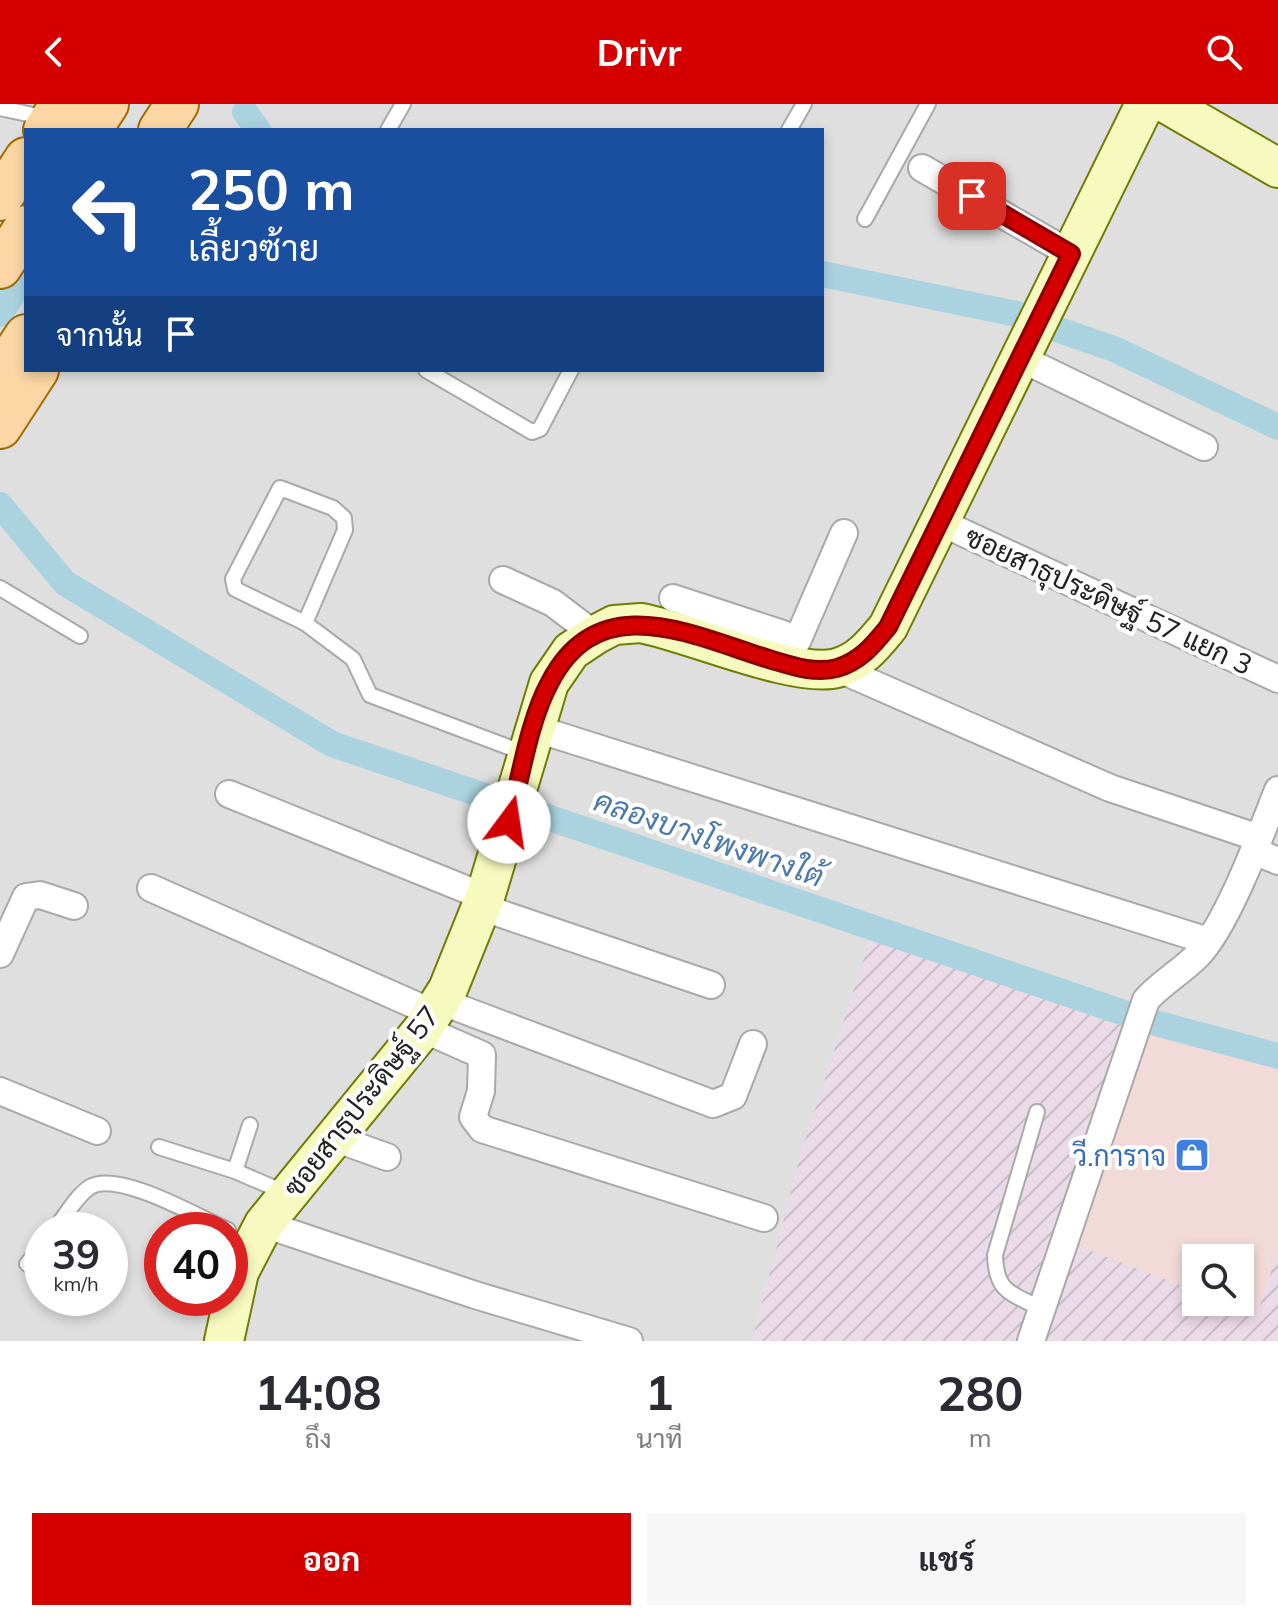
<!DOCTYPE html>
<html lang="th">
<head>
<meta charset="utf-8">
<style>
  body { margin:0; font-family:Mulish,Sarabun,sans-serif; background:#f7f7f7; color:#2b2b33; height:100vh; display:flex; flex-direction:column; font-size:30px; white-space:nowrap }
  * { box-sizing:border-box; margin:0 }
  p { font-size:26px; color:#7c7c81 }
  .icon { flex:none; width:44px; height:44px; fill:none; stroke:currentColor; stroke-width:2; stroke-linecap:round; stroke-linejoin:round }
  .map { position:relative; height:1237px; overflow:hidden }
  .panel { display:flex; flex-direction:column; background:#fff; flex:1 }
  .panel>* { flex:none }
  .guide { position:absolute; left:24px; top:24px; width:800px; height:244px; border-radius:0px; box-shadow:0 4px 12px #0003; background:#1a4fa0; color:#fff; overflow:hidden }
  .fabs { position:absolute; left:1182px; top:1140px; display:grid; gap:16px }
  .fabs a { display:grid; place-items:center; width:72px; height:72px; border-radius:0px; background:#fff; box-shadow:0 4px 12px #0003; font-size:40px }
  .speed { position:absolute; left:24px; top:1108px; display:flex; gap:16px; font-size:40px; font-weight:700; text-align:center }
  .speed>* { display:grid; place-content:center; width:104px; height:104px; border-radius:50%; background:#fff; box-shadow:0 4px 12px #0003; line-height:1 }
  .speed small { font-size:20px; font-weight:400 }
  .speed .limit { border:12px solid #d22; background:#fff; color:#111 }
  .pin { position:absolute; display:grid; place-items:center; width:68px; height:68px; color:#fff; margin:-34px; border-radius:16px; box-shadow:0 4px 12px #0006 }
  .me { position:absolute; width:88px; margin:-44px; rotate:14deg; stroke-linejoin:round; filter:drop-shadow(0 0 6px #0008) }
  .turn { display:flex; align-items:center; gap:28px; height:168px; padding:0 32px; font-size:36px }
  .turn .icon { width:104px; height:104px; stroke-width:2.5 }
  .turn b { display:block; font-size:56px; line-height:68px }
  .then { display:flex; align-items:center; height:76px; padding:0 32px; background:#0003; gap:16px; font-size:30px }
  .eta { display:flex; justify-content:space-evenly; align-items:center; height:136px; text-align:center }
  .eta b { font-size:48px; font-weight:700; line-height:56px }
  .button { display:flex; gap:16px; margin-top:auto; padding:16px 32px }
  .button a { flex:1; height:92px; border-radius:0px; background:#d40000; color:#fff; font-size:32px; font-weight:700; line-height:92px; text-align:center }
  .button a+a { background:#f7f7f7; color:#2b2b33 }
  header { display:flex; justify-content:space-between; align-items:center; height:104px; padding:0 32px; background:#d40000; color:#fff; font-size:36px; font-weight:700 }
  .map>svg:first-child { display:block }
</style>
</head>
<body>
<header><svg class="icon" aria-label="back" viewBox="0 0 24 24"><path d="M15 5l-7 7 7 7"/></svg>Drivr<svg class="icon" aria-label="search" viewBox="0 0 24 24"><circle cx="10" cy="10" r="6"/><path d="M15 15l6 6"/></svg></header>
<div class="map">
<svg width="1278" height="1237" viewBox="0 0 1278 1237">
  <defs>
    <pattern id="industrial-furrows" width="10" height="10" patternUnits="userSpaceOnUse" patternTransform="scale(2)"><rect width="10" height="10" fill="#ebdbe8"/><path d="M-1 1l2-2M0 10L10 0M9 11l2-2" fill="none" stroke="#c9bcc7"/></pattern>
  </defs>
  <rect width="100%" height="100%" fill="#f2efe9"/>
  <!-- residential -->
  <path fill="#e0dfdf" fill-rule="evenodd" d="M 0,0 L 1278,0 L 1278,1237 L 0,1237 ZM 26,26 L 822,26 L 822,266 L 26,266 ZM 42,1126 L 110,1126 L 110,1194 L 42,1194 ZM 162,1126 L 230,1126 L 230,1194 L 162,1194 ZM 1196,1154 L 1240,1154 L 1240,1198 L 1196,1198 Z"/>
  <!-- commercial -->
  <polygon fill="#f2dad9" points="1147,923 1278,961 1278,1145 1257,1211 1224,1198 1240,1198 1240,1154 1196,1154 1196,1187 1078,1142"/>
  <!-- industrial -->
  <g fill="url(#industrial-furrows)">
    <polygon points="872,830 1125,917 1019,1237 752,1237 802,1046"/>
    <polygon points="1078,1142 1196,1187 1196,1198 1224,1198 1257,1211 1278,1146 1278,1237 1045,1237"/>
  </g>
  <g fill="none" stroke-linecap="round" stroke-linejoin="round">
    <!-- canal -->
    <g stroke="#aad3df" stroke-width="26">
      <polyline points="245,8 258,26"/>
      <polyline points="822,170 1017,210"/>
      <polyline points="0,210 26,170"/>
      <polyline points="1059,226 1114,245 1278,323"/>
      <polyline points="0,401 65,479 332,640 1148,917 1278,952"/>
    </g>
    <!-- lane casing -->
    <g stroke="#a9a9a9" stroke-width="18">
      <g id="lane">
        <polyline points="0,4 47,14"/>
        <polyline points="388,26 403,0"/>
        <polyline points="789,26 804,0"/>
        <polyline points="865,115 928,0"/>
        <polyline points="426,266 532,328 540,325 571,266"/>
        <polyline points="0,484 80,532"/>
        <polyline points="305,519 345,426 344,414 333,404 280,384 233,475 235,485 305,519 353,555 370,591 527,650"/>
        <path d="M 1037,1008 L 995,1151 C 996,1189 1011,1189 1042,1205"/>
        <polyline points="250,1021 235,1067 286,1089"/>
        <polyline points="159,1043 235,1067"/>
        <path d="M 54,1126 C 65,1113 76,1092 90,1083 C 118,1066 198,1113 228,1126"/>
        <polyline points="27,1160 42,1141"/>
      </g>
    </g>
    <!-- street casing -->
    <g stroke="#a9a9a9" stroke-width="30">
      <g id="street">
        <polyline points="922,64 1071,150"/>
        <polyline points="1020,254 1204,343"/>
        <polyline points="940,418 1278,575"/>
        <polyline points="503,476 553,499 595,531"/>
        <polyline points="673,494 798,535 785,560"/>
        <polyline points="798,535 844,429"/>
        <polyline points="837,564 1110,684 1259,734"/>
        <polyline points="534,624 1208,837"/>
        <polyline points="229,690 485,793"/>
        <polyline points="1254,747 1278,757"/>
        <polyline points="151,784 433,909"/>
        <polyline points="481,803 711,881"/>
        <polyline points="0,850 26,793 40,791 74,802"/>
        <polyline points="440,897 713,1000 733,992 753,940"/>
        <polyline points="423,925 482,951 481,987 473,1013 482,1025 764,1114"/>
        <polyline points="0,987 97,1027"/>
        <polyline points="334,1034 387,1053"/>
        <polyline points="264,1120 475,1191 629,1237"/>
        <path d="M 1031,1237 L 1146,896 C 1161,879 1181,868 1197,852 C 1227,822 1262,727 1278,686"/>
      </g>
    </g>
    <!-- secondary casing -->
    <g stroke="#707d05" stroke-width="42">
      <g id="secondary">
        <polyline points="1167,0 1278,64"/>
        <path d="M 224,1237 L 239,1168 L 264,1120 L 423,925 L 448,885 L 485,793 L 549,579 L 571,547 L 595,531 L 614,521 L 641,519 C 689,528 796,575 837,564 C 860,558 874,540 888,523 L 1145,0"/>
      </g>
    </g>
    <!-- primary casing -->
    <g stroke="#a06b00" stroke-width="46">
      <g id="primary">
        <polyline points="45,26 62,0"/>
        <polyline points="90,26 107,0"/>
        <polyline points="160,26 177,0"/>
        <polyline points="0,95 26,55"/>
        <polyline points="0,163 26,123"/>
        <polyline points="0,271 26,232"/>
        <polyline points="0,323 37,266"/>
      </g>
    </g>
    <!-- lane -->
    <use href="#lane" stroke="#fff" stroke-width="14"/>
    <!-- street -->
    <use href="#street" stroke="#fff" stroke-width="26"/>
    <!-- secondary -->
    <use href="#secondary" stroke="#f7fabf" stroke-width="38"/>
    <!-- primary -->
    <use href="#primary" stroke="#fcd6a4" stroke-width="42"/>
  </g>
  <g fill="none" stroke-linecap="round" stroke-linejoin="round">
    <!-- route casing -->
    <g stroke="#8a0000" stroke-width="20">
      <path id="route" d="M 509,718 C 520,676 529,616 550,578 C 600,482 693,532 772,556 C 792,562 816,570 837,564 C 861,557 874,540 888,523 L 1071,150 L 972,92"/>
    </g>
    <!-- route -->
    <use href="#route" stroke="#d40000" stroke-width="14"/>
  </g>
  <!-- icons -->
  <defs>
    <g id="shop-square" transform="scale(1.8)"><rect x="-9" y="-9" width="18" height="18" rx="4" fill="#3f7fe0" stroke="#fff"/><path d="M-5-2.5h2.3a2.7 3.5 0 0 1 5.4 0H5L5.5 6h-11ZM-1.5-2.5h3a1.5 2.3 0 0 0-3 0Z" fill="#fff"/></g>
  </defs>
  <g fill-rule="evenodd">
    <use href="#shop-square" x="1192" y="1051"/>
  </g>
  <g text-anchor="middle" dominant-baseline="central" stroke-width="8" stroke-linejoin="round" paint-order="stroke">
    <!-- street labels -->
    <g font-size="28" fill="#222" stroke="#fff">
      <text transform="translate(1109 496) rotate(25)">ซอยสาธุประดิษฐ์ 57 แยก 3</text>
      <text transform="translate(361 997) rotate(-52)">ซอยสาธุประดิษฐ์ 57</text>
    </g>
    <!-- shop labels -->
    <g font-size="28" fill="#366cbe" stroke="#fff" text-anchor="end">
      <text x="1166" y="1051">วี.การาจ</text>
    </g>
    <!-- water labels -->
    <g font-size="30" font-style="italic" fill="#4a7aab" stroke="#fff">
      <text transform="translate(709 734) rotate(19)">คลองบางโพงพางใต้</text>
    </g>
  </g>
</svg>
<div class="fabs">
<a><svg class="icon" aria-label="search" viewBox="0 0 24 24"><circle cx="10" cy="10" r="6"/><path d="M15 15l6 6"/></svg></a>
</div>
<div class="speed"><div>39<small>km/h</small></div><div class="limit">40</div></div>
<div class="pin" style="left:972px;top:92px;background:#d93025"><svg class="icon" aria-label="arrive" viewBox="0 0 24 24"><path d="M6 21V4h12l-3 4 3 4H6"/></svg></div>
<svg class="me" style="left:509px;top:718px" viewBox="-20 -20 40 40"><circle r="19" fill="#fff"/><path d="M0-13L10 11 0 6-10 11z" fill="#d40000"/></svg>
<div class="guide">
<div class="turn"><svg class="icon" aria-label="left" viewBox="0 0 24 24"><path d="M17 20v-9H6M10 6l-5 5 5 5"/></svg><div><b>250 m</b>เลี้ยวซ้าย</div></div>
<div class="then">จากนั้น<svg class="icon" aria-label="arrive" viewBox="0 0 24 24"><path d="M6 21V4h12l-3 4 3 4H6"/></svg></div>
</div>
</div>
<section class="panel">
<div class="eta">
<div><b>14:08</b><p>ถึง</p></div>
<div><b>1</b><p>นาที</p></div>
<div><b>280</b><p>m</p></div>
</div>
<div class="button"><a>ออก</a><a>แชร์</a></div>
</section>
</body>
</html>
